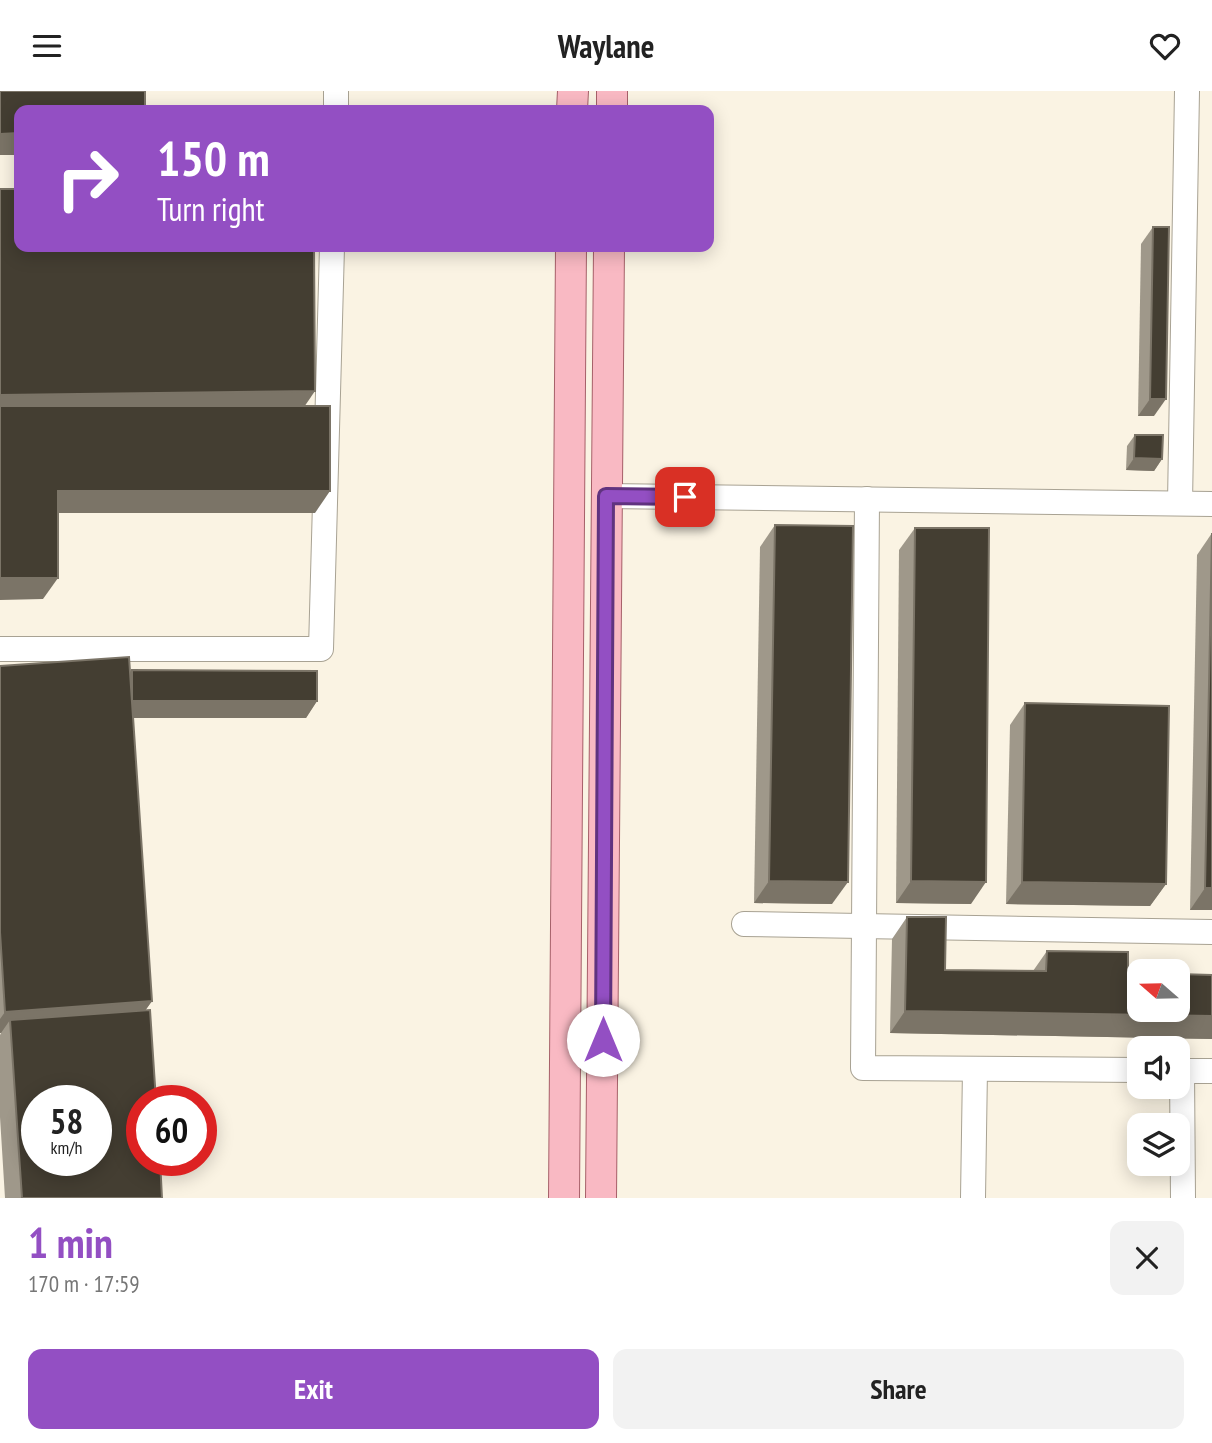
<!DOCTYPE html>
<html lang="en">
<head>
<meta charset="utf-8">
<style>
  body { margin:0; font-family:"PT Sans Narrow",sans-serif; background:#f2f2f2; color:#222; height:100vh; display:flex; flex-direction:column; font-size:26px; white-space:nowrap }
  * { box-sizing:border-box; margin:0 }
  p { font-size:23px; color:#767676 }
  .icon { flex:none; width:38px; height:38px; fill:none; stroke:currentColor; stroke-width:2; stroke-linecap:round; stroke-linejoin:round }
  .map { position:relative; height:1107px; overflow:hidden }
  .sheet { display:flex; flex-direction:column; background:#fff; flex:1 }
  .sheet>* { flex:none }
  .guide { position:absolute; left:14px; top:14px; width:700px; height:147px; border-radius:14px; box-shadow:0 4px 18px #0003; background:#934fc3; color:#fff; overflow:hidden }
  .needle { width:46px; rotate:290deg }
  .tools { position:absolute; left:1127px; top:868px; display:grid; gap:14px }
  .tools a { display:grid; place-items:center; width:63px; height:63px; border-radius:14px; background:#fff; box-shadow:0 4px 18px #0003; font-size:35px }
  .speed { position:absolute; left:21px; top:994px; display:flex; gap:14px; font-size:35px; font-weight:700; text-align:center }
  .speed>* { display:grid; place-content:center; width:91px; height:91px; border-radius:50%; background:#fff; box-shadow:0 4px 18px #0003; line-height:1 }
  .speed small { font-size:18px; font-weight:400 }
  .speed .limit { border:10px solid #d22; background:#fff; color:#111 }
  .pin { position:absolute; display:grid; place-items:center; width:60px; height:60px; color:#fff; margin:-30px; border-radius:14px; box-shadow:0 4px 10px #0006 }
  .me { position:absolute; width:77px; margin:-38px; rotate:0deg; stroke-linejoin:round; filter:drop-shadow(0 0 5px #0008) }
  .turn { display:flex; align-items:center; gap:24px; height:147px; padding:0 28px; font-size:32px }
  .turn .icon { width:91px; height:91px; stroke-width:2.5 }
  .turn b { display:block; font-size:49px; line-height:60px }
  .round { display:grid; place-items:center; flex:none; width:74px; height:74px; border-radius:14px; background:#f2f2f2 }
  .summary { display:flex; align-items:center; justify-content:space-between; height:119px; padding:0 28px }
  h1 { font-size:42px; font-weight:700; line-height:52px; color:#934fc3 }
  .action { display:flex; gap:14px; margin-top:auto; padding:14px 28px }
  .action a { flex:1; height:80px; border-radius:14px; background:#934fc3; color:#fff; font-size:28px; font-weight:700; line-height:80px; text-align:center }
  .action a+a { background:#f2f2f2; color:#222 }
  header { display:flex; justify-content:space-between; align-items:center; height:91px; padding:0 28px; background:#fff; font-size:32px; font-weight:700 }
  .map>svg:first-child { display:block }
</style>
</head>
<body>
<header><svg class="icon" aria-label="menu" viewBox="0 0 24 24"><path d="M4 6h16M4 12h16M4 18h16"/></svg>Waylane<svg class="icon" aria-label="heart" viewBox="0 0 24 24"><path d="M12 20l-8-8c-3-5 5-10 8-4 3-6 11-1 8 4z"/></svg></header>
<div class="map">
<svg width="1212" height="1107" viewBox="0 0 1212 1107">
  <rect width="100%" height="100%" fill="#faf3e3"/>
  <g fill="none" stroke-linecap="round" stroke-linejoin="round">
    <!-- minor casing -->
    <g stroke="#a8a293" stroke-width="26">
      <g id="minor">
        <polyline points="336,19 336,0"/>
        <polyline points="606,405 1212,413"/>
        <polyline points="867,408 863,977 1139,979"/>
        <polyline points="1180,412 1187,0"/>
        <polyline points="0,558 321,558 332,156"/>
        <polyline points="744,833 1212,841"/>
        <polyline points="1178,980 1212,980"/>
        <polyline points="1182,980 1183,1107"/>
        <polyline points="973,1107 975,978"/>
      </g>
    </g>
    <!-- major casing -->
    <g stroke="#a66069" stroke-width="32">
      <g id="major">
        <polyline points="572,19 573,0"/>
        <polyline points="612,19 612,0"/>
        <polyline points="564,1107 571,156"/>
        <polyline points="601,1107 609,156"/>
      </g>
    </g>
    <!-- minor -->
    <use href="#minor" stroke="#fff" stroke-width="24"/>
    <!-- major -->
    <use href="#major" stroke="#f9b9c3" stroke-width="30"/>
  </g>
  <!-- wall -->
  <g fill="#9f988a">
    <polygon points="1153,136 1154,325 1138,325 1141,153"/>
    <polygon points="1135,344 1162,368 1154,380 1126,379 1127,355"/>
    <polygon points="775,434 832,813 754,812 760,456"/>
    <polygon points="915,437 971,813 896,812 899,459"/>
    <polygon points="1212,442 1212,819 1190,819 1197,464"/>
    <polygon points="0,575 130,583 132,579 317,610 306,627 133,627 152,910 145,920 162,1107 5,1107 0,1026 0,944 1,942 0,942"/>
    <polygon points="1025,612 1166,793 1150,815 1006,813 1010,634"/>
    <polygon points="907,826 945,879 1033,880 1047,860 1128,882 1212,884 1212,948 890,942 892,848"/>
  </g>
  <!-- shaded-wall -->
  <g fill="#7b7467">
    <polygon points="19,42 19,64 0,64 0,43"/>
    <polygon points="315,300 300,322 0,325 0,304"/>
    <polygon points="1150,308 1166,308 1154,325 1138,325"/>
    <polygon points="1134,367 1162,368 1154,380 1126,379"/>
    <polygon points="58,400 330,400 315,422 43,422"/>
    <polygon points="0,487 58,487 43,508 0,509"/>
    <polygon points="132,610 317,610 306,627 120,627"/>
    <polygon points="769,790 848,791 832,813 754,812"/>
    <polygon points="911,790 986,791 971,813 896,812"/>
    <polygon points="1022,791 1166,793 1150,815 1006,813"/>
    <polygon points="1205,797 1212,797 1212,819 1190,819"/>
    <polygon points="152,910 136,932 10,929 1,942 0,942 0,928 5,921"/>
    <polygon points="905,920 1212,925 1212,948 890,942"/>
  </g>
  <!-- building -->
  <g fill="#443e32" stroke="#7b7467" stroke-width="2" fill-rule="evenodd">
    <polygon points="0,0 145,0 145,19 19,19 19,42 0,43"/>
    <polygon points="0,98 19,98 19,156 314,156 315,300 0,304"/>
    <polygon points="1153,136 1169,136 1166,308 1150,308"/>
    <polygon points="0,315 330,315 330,400 58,400 58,487 0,487"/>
    <polygon points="1135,344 1163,344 1162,368 1134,367"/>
    <polygon points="775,434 853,435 848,791 769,790"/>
    <polygon points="915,437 989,437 986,791 911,790"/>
    <polygon points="1212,442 1212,797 1205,797"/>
    <polygon points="129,566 152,910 5,921 0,841 0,575"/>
    <polygon points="132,579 317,580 317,610 132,610"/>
    <polygon points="1025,612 1169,615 1166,793 1022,791"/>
    <polygon points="907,826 946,826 945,879 1046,880 1047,860 1128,861 1128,882 1139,882 1139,919 1178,919 1178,883 1212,884 1212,925 905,920"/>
    <path d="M 150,919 L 156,1010 L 142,1010 L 142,1069 L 160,1069 L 162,1107 L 22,1107 L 10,929 ZM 37,1010 L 96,1010 L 96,1069 L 37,1069 Z"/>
  </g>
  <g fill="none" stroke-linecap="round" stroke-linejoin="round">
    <!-- route casing -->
    <g stroke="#60337f" stroke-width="18">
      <polyline id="route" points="603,949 606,405 685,406"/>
    </g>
    <!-- route -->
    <use href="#route" stroke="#934fc3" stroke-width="12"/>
  </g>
</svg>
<div class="tools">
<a><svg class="needle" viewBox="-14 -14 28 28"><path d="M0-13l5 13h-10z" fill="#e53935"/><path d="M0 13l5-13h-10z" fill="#767676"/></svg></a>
<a><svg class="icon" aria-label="sound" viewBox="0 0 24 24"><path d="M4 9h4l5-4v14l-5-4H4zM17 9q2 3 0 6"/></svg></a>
<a><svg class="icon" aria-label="layers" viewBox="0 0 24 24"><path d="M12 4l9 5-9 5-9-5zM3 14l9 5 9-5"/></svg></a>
</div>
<div class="speed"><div>58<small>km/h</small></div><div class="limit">60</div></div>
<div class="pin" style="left:685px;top:406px;background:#d93025"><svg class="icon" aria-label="arrive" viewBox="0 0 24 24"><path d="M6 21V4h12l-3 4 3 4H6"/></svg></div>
<svg class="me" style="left:603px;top:949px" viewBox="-20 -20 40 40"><circle r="19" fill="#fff"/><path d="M0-13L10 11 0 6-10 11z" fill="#934fc3"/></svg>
<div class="guide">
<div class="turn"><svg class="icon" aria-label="right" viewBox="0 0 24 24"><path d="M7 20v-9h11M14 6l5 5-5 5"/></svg><div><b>150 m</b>Turn right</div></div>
</div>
</div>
<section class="sheet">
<div class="summary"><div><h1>1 min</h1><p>170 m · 17:59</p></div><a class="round"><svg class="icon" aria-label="close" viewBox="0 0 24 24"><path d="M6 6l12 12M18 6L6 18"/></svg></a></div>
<div class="action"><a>Exit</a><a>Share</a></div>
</section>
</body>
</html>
